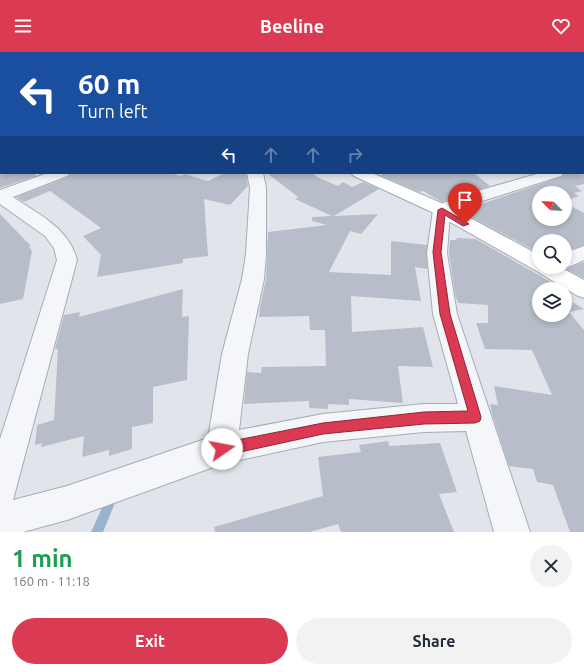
<!DOCTYPE html>
<html lang="en">
<head>
<meta charset="utf-8">
<style>
  body { margin:0; font-family:Ubuntu,sans-serif; background:#f2f2f3; color:#1f2937; height:100vh; display:flex; flex-direction:column; font-size:15px; white-space:nowrap }
  * { box-sizing:border-box; margin:0 }
  p { font-size:13px; color:#747a83 }
  .icon { flex:none; width:22px; height:22px; fill:none; stroke:currentColor; stroke-width:2; stroke-linecap:round; stroke-linejoin:round }
  .map { position:relative; height:480px; overflow:hidden }
  .side { display:flex; flex-direction:column; background:#fff; flex:1 }
  .side>* { flex:none }
  .top-card { position:absolute; left:0px; top:0px; width:584px; height:122px; box-shadow:0 2px 6px #0003; background:#1a4fa0; color:#fff; overflow:hidden }
  .needle { width:26px; rotate:295deg }
  .tools { position:absolute; left:532px; top:134px; display:grid; gap:8px }
  .tools a { display:grid; place-items:center; width:40px; height:40px; border-radius:50%; background:#fff; box-shadow:0 2px 6px #0003; font-size:20px }
  .pin { position:absolute; display:grid; place-items:center; width:34px; height:34px; color:#fff; margin:-41px -17px; border-radius:50% 50% 50% 0; rotate:-45deg; box-shadow:0 0 4px #0007 }
  .pin .icon { rotate:45deg }
  .me { position:absolute; width:44px; margin:-22px; rotate:78deg; stroke-linejoin:round; filter:drop-shadow(0 0 3px #0008) }
  .turn { display:flex; align-items:center; gap:14px; height:84px; padding:0 12px; font-size:18px }
  .turn .icon { width:52px; height:52px; stroke-width:2.5 }
  .turn b { display:block; font-size:28px; line-height:34px }
  .lanes { display:flex; align-items:center; height:38px; padding:0 12px; background:#0003; justify-content:center; gap:20px; direction:ltr }
  .lanes .off { opacity:.35 }
  .round { display:grid; place-items:center; flex:none; width:42px; height:42px; border-radius:21px; background:#f2f2f3 }
  .overview { display:flex; align-items:center; justify-content:space-between; height:68px; padding:0 12px }
  h1 { font-size:24px; font-weight:600; line-height:30px; color:#1e9e55 }
  .action { display:flex; gap:8px; margin-top:auto; padding:8px 12px }
  .action a { flex:1; height:46px; border-radius:24px; background:#db3a53; color:#fff; font-size:16px; font-weight:600; line-height:46px; text-align:center }
  .action a+a { background:#f2f2f3; color:#1f2937 }
  header { display:flex; justify-content:space-between; align-items:center; height:52px; padding:0 12px; background:#db3a53; color:#fff; font-size:18px; font-weight:600 }
  .map>svg:first-child { display:block }
</style>
</head>
<body>
<header><svg class="icon" aria-label="menu" viewBox="0 0 24 24"><path d="M4 6h16M4 12h16M4 18h16"/></svg>Beeline<svg class="icon" aria-label="heart" viewBox="0 0 24 24"><path d="M12 20l-8-8c-3-5 5-10 8-4 3-6 11-1 8 4z"/></svg></header>
<div class="map">
<svg width="584" height="480" viewBox="0 0 584 480">
  <rect width="100%" height="100%" fill="#e1e5eb"/>
  <g fill="none" stroke-linecap="round" stroke-linejoin="round">
    <!-- stream -->
    <g fill="#99b3ce" fill-rule="evenodd">
      <rect x="300" y="0" width="3" height="1"/>
      <polygon points="556,0 559,0 559,1"/>
      <polygon points="110,446 114,447 115,451 103,480 91,480 106,447"/>
    </g>
  </g>
  <!-- building -->
  <g fill="#b8bec9">
    <polygon points="0,121 34,121 36,124 0,136"/>
    <polygon points="72,121 170,121 181,124 185,122 208,129 225,121 246,121 248,134 230,153 204,147 208,204 183,207 183,211 97,225 101,203 83,184 101,176 50,139 24,150 16,145 68,125"/>
    <polygon points="267,121 312,121 319,126 338,134 343,130 352,135 363,130 379,137 334,164 378,162 361,182 350,179 329,220 391,223 391,189 427,193 427,217 415,215 421,249 351,244 352,280 423,275 433,315 398,314 403,351 349,347 349,353 328,352 328,357 309,356 309,349 244,352 247,320 261,321 262,315 326,314 325,278 310,278 309,264 259,265 260,255 266,227 268,180 327,173 312,169 312,165 332,164 295,147 298,145"/>
    <polygon points="382,121 474,121 490,134 442,150 423,139 419,140 380,123 383,122"/>
    <polygon points="566,121 584,121 584,132 575,134 582,139 574,141 579,144 565,149 565,141 539,141 539,167 565,167 565,151 584,161 584,193 565,199 565,189 539,189 539,201 460,159 561,125"/>
    <polygon points="0,162 31,194 29,195 32,199 23,247 0,252"/>
    <polygon points="456,186 476,187 563,237 539,237 539,263 565,263 565,246 584,257 569,260 584,278 584,480 570,480 553,433 537,430 533,417 509,414 492,362 490,352 498,353 494,334 552,343 532,298 485,297 476,271 488,271 488,253 458,251 455,242 449,201 450,188 457,188"/>
    <polygon points="584,210 584,226 566,217 571,215"/>
    <polygon points="183,237 182,265 189,264 187,328 153,335 153,371 132,375 132,397 109,404 109,398 82,405 84,384 41,395 42,391 35,393 37,373 54,368 58,297 55,297 64,263 80,260 79,265"/>
    <polygon points="388,389 389,394 440,391 457,440 439,442 454,480 341,480 338,472 310,480 215,480 214,475 323,444 318,405 361,400 359,393"/>
  </g>
  <g fill="none" stroke-linecap="round" stroke-linejoin="round">
    <!-- minor casing -->
    <g stroke="#a5acb6" stroke-width="2">
      <g id="minor">
        <polygon points="5,0 16,0 5,1"/>
        <polygon points="61,0 73,0 61,1"/>
        <polygon points="121,0 133,0 121,1"/>
        <rect x="160" y="0" width="11" height="1"/>
        <rect x="305" y="0" width="9" height="1"/>
        <polygon points="547,0 556,0 547,1"/>
        <rect x="583" y="22" width="1" height="6"/>
        <rect x="583" y="111" width="1" height="8"/>
        <path d="M 48,121 L 70,121 L 67,124 L 13,145 C 38,162 69,176 77,208 L 13,448 L 67,434 L 208,386 L 222,302 L 242,227 L 246,202 L 250,136 L 247,121 L 263,121 L 266,136 L 266,202 L 264,227 L 248,302 L 239,378 L 323,362 L 424,352 L 458,352 L 433,262 L 427,201 L 433,158 L 436,154 L 467,142 L 540,121 L 564,121 L 561,124 L 479,150 L 450,161 L 447,201 L 457,262 L 530,480 L 494,480 L 466,379 L 424,380 L 323,390 L 222,412 L 67,468 L 23,480 L 0,480 L 0,387 L 57,208 L 54,196 L 45,184 L 0,152 L 0,138 Z"/>
        <path d="M 584,194 L 584,208 C 577,211 570,216 563,215 L 565,215 L 565,201 Z"/>
      </g>
    </g>
    <!-- major casing -->
    <g stroke="#9fa9b8" stroke-width="2">
      <g id="major">
        <rect x="0" y="19" width="1" height="6"/>
        <polygon points="351,121 372,121 448,154 539,203 539,215 560,215 584,228 584,246 576,243 535,218 436,162 354,124"/>
      </g>
    </g>
    <!-- minor -->
    <use href="#minor" fill="#f4f6f9" fill-rule="evenodd"/>
    <!-- major -->
    <use href="#major" fill="#fff" fill-rule="evenodd"/>
  </g>
  <!-- route -->
  <polygon fill="#db3a53" stroke="#8e2636" points="442,156 469,172 463,174 445,163 441,200 450,262 481,365 480,369 475,371 424,372 323,382 222,404 218,402 216,397 218,393 222,391 323,371 424,360 468,359 440,262 433,200 438,158"/>
</svg>
<div class="tools">
<a><svg class="needle" viewBox="-14 -14 28 28"><path d="M0-13l5 13h-10z" fill="#e53935"/><path d="M0 13l5-13h-10z" fill="#747a83"/></svg></a>
<a><svg class="icon" aria-label="search" viewBox="0 0 24 24"><circle cx="10" cy="10" r="6"/><path d="M15 15l6 6"/></svg></a>
<a><svg class="icon" aria-label="layers" viewBox="0 0 24 24"><path d="M12 4l9 5-9 5-9-5zM3 14l9 5 9-5"/></svg></a>
</div>
<div class="pin" style="left:465px;top:172px;background:#d93025"><svg class="icon" aria-label="arrive" viewBox="0 0 24 24"><path d="M6 21V4h12l-3 4 3 4H6"/></svg></div>
<svg class="me" style="left:222px;top:397px" viewBox="-20 -20 40 40"><circle r="19" fill="#fff"/><path d="M0-13L10 11 0 6-10 11z" fill="#db3a53"/></svg>
<div class="top-card">
<div class="turn"><svg class="icon" aria-label="left" viewBox="0 0 24 24"><path d="M17 20v-9H6M10 6l-5 5 5 5"/></svg><div><b>60 m</b>Turn left</div></div>
<div class="lanes"><svg class="icon" aria-label="left" viewBox="0 0 24 24"><path d="M17 20v-9H6M10 6l-5 5 5 5"/></svg><svg class="icon off" aria-label="ahead" viewBox="0 0 24 24"><path d="M12 20V5M6 11l6-6 6 6"/></svg><svg class="icon off" aria-label="ahead" viewBox="0 0 24 24"><path d="M12 20V5M6 11l6-6 6 6"/></svg><svg class="icon off" aria-label="right" viewBox="0 0 24 24"><path d="M7 20v-9h11M14 6l5 5-5 5"/></svg></div>
</div>
</div>
<section class="side">
<div class="overview"><div><h1>1 min</h1><p>160 m · 11:18</p></div><a class="round"><svg class="icon" aria-label="close" viewBox="0 0 24 24"><path d="M6 6l12 12M18 6L6 18"/></svg></a></div>
<div class="action"><a>Exit</a><a>Share</a></div>
</section>
</body>
</html>
